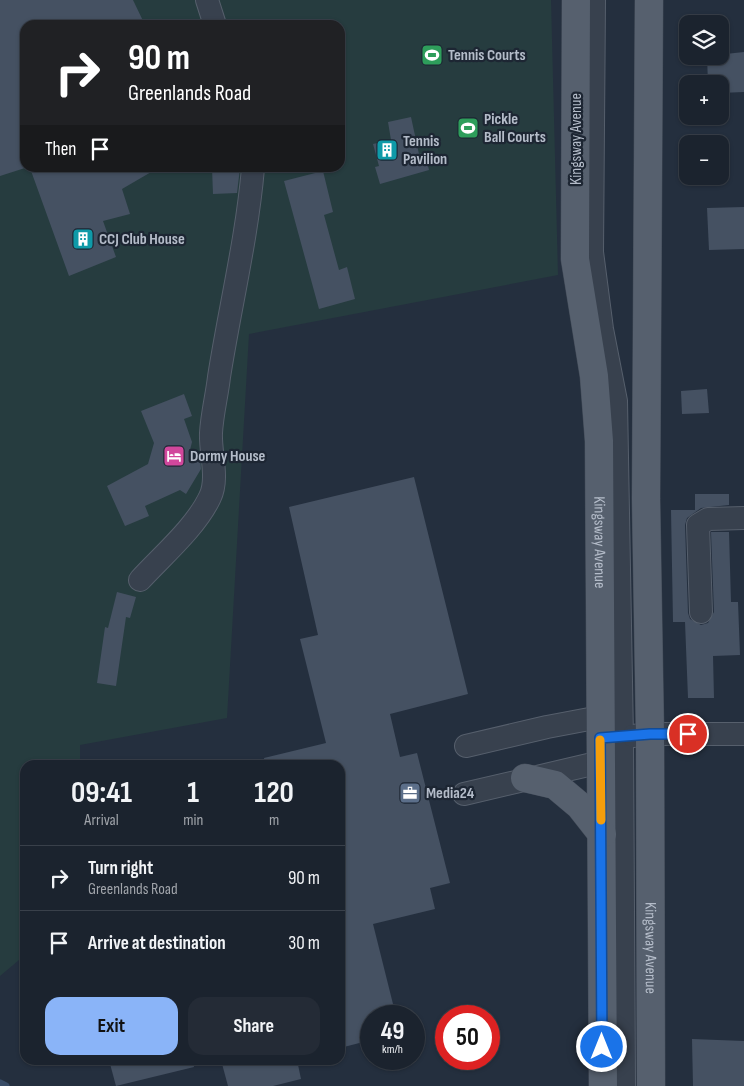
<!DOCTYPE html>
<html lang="en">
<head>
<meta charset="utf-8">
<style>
  body { margin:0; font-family:"Sofia Sans Condensed",sans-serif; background:#242b36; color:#f1f3f6; height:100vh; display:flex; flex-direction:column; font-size:19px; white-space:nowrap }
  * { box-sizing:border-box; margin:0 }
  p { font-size:16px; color:#a0a4aa }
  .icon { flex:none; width:28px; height:28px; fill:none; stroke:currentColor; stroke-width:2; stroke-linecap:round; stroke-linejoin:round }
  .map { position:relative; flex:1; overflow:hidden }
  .panel { position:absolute; left:20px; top:760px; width:325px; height:305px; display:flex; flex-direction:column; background:#1b232e; border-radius:15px; box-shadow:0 1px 4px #0004,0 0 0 1px #39404a }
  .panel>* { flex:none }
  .top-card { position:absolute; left:20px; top:20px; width:325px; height:152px; border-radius:15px; box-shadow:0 1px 4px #0004,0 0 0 1px #39404a; background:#202124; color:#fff; overflow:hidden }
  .tools { position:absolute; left:679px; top:15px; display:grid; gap:10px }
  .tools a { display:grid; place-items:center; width:50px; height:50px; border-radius:10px; background:#1b232e; box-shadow:0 1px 4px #0004,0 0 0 1px #39404a; font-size:25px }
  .speed { position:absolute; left:360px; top:1005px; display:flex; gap:10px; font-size:25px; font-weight:700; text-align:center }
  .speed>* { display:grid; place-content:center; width:65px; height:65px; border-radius:50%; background:#1b232e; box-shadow:0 1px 4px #0004,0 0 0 1px #39404a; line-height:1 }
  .speed small { font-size:12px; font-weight:400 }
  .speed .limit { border:8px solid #d22; background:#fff; color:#111 }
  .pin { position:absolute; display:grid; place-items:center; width:42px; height:42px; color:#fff; margin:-21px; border:2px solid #fff; border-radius:50%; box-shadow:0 1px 5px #0007 }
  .me { position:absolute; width:55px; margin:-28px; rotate:0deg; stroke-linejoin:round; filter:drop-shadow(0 0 4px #0008) }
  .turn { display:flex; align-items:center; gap:18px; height:105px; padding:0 25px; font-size:22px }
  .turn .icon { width:65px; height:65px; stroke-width:2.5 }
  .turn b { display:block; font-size:35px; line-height:42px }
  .then { display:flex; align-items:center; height:48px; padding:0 25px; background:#0003; gap:10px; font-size:19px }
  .eta { display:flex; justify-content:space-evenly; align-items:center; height:85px; text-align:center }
  .eta b { font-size:30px; font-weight:700; line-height:35px }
  .button { display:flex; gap:10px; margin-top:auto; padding:10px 25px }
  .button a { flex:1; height:58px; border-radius:15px; background:#8ab4f8; color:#111; font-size:20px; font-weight:700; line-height:58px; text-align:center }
  .button a+a { background:#242b36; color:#f1f3f6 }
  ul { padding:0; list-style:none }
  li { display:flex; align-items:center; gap:15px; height:65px; padding:0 25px; border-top:1px solid #39404a }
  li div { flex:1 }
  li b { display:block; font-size:19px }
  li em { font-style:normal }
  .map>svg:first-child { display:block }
</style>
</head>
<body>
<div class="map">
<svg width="744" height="1086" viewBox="0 0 744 1086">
  <rect width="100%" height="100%" fill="#242f3e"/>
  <!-- green -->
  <path fill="#263c3f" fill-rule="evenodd" d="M 0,0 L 551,0 L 558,275 L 249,334 L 227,718 L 80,745 L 80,765 L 25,765 L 25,955 L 0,976 ZM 25,25 L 340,25 L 340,168 L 25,168 Z"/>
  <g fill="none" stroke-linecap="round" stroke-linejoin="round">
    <!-- stream -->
    <polyline stroke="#394c67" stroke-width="7" points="0,1083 6,1086"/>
  </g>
  <!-- building -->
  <g fill="#455162">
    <polygon points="0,0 133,0 145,25 25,25 25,168 0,176"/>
    <polygon points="744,52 744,92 720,93 720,84 708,84 707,56"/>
    <polygon points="411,117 419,154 425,153 429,170 380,184 375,167 379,166 373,144 391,140 388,122"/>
    <polygon points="30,168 158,168 122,189 130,214 103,221 116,257 69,276"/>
    <polygon points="212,168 240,168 237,193 213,194"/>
    <polygon points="323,171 333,212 324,215 339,270 347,267 355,299 319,309 284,181"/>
    <polygon points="744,207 744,249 709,250 707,208"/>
    <polygon points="707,389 709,413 682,414 681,391"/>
    <polygon points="184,394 192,416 184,419 192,442 190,450 200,458 201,469 186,494 180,490 145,506 149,516 125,526 107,486 148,464 154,443 141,411"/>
    <polygon points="414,477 468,694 390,714 400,757 417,753 450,883 430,888 435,909 373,924 396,1016 371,1016 371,1040 340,1048 340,765 265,765 264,758 326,743 300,639 318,635 289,507"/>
    <polygon points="695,494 729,494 729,505 701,508 687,518 685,525 688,613 690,619 701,625 708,623 714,612 711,532 729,532 731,602 738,602 740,655 713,656 714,698 688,698 685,622 673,622 671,510 695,510"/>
    <polygon points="117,592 136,597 130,618 126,617 116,686 97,683 105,627 108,628"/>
    <polygon points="692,1039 744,1041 744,1086 693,1086"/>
    <polygon points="109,1060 193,1060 194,1067 116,1086"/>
    <polygon points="221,1060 297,1060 301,1079 273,1086 228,1086"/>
  </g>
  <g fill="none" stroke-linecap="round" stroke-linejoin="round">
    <!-- minor casing -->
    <g stroke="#565f6c" stroke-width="24">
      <g id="minor">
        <polyline points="207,0 215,25"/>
        <polyline points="594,0 592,252 602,329 616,401 622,737 624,1086"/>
        <path d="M 140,580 C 162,556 196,527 210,497 C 219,478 210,453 211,433 C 212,414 217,395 219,377 C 230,307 247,238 253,168"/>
        <polyline points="701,612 698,525 708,519 744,518"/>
        <polyline points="633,736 650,734 744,734"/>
        <polyline points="466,746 547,727 600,717"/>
        <polyline points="464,794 601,762"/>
      </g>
    </g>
    <!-- major casing -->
    <g stroke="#414a57" stroke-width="29">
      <g id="major">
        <path id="s1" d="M 576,0 L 575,259 L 594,376 L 599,441 L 603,1086"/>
        <path id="s2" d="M 649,0 L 646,499 L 650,734 L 651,1086"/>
        <polyline points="525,778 555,785 580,806 602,834"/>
      </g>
    </g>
    <!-- minor -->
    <use href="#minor" stroke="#38414e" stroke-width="22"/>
    <!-- major -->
    <use href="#major" stroke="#56606e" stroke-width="28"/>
  </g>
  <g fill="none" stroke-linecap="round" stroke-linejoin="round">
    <!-- route casing -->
    <g stroke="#114b97" stroke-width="12">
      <polyline id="route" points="602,1047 600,738 650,734 688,734"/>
    </g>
    <!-- route -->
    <use href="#route" stroke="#1a73e8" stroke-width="9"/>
    <!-- slow -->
    <polyline stroke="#f59e0b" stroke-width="9" points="600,740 601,820"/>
  </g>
  <!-- icons -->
  <defs>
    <g id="stadium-square" transform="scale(1.125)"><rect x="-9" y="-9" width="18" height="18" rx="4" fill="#2e9e5b" stroke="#1d2633"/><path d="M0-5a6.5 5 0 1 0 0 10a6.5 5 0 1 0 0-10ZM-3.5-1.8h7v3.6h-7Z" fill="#fff"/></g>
    <g id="building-square" transform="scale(1.125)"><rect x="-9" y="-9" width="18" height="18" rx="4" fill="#0f9aa8" stroke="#1d2633"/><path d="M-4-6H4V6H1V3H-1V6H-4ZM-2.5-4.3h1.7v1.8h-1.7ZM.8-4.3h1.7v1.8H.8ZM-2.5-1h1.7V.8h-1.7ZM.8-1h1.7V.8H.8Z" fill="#fff"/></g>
    <g id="hotel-square" transform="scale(1.125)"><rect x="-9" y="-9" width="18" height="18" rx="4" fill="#d1479c" stroke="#1d2633"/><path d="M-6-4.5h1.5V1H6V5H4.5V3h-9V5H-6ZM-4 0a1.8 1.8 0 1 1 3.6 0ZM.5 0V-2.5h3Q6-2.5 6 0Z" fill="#fff"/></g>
    <g id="office-square" transform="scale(1.125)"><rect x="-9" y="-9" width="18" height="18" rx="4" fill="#5c6f8a" stroke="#1d2633"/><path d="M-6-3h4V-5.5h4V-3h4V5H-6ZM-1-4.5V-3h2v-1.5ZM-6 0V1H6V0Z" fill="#fff"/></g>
  </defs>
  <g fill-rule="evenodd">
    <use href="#stadium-square" x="432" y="55"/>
    <use href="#stadium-square" x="468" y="128"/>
    <use href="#building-square" x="387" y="150"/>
    <use href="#building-square" x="83" y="239"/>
    <use href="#hotel-square" x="174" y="456"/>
    <use href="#office-square" x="410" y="793"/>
  </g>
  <g text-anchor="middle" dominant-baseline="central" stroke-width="4.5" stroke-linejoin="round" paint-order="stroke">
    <!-- poi labels -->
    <g font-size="16" font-weight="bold" fill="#b4bcc9" stroke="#1d2633" text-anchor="start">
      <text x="448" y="55">Tennis Courts</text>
      <text x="484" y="119">Pickle<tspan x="484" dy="18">Ball Courts</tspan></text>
      <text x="403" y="141">Tennis<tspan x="403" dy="18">Pavilion</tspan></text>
      <text x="99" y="239">CCJ Club House</text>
      <text x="190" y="456">Dormy House</text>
      <text x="426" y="793">Media24</text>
    </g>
    <!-- street labels -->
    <g font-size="16" fill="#b4bcc9" stroke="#1d2633">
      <text transform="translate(576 139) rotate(-90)">Kingsway Avenue</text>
      <text stroke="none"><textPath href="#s1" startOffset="544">Kingsway Avenue</textPath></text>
      <text stroke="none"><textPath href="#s2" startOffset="948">Kingsway Avenue</textPath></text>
    </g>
  </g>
</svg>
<div class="tools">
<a><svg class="icon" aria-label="layers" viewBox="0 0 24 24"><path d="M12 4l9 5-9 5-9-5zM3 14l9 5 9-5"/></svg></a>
<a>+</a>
<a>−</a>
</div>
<div class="speed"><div>49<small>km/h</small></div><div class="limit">50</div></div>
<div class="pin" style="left:688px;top:734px;background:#d93025"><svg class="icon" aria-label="arrive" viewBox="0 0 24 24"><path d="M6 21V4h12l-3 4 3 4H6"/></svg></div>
<svg class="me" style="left:602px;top:1047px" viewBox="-20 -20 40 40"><circle r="17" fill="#1a73e8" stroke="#fff" stroke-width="3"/><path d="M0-11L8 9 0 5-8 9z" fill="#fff"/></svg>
<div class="top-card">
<div class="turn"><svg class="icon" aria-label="right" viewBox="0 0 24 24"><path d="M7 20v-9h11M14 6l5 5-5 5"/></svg><div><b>90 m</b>Greenlands Road</div></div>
<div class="then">Then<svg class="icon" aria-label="arrive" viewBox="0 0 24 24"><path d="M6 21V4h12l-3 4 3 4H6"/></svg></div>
</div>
<section class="panel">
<div class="eta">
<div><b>09:41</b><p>Arrival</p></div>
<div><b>1</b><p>min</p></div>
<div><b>120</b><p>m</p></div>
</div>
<ul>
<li><svg class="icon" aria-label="right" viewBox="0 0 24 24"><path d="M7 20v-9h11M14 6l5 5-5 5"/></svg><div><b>Turn right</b><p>Greenlands Road</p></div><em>90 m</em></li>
<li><svg class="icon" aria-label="arrive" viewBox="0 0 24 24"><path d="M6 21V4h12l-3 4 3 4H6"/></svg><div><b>Arrive at destination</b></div><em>30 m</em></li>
</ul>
<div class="button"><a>Exit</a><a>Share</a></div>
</section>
</div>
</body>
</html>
